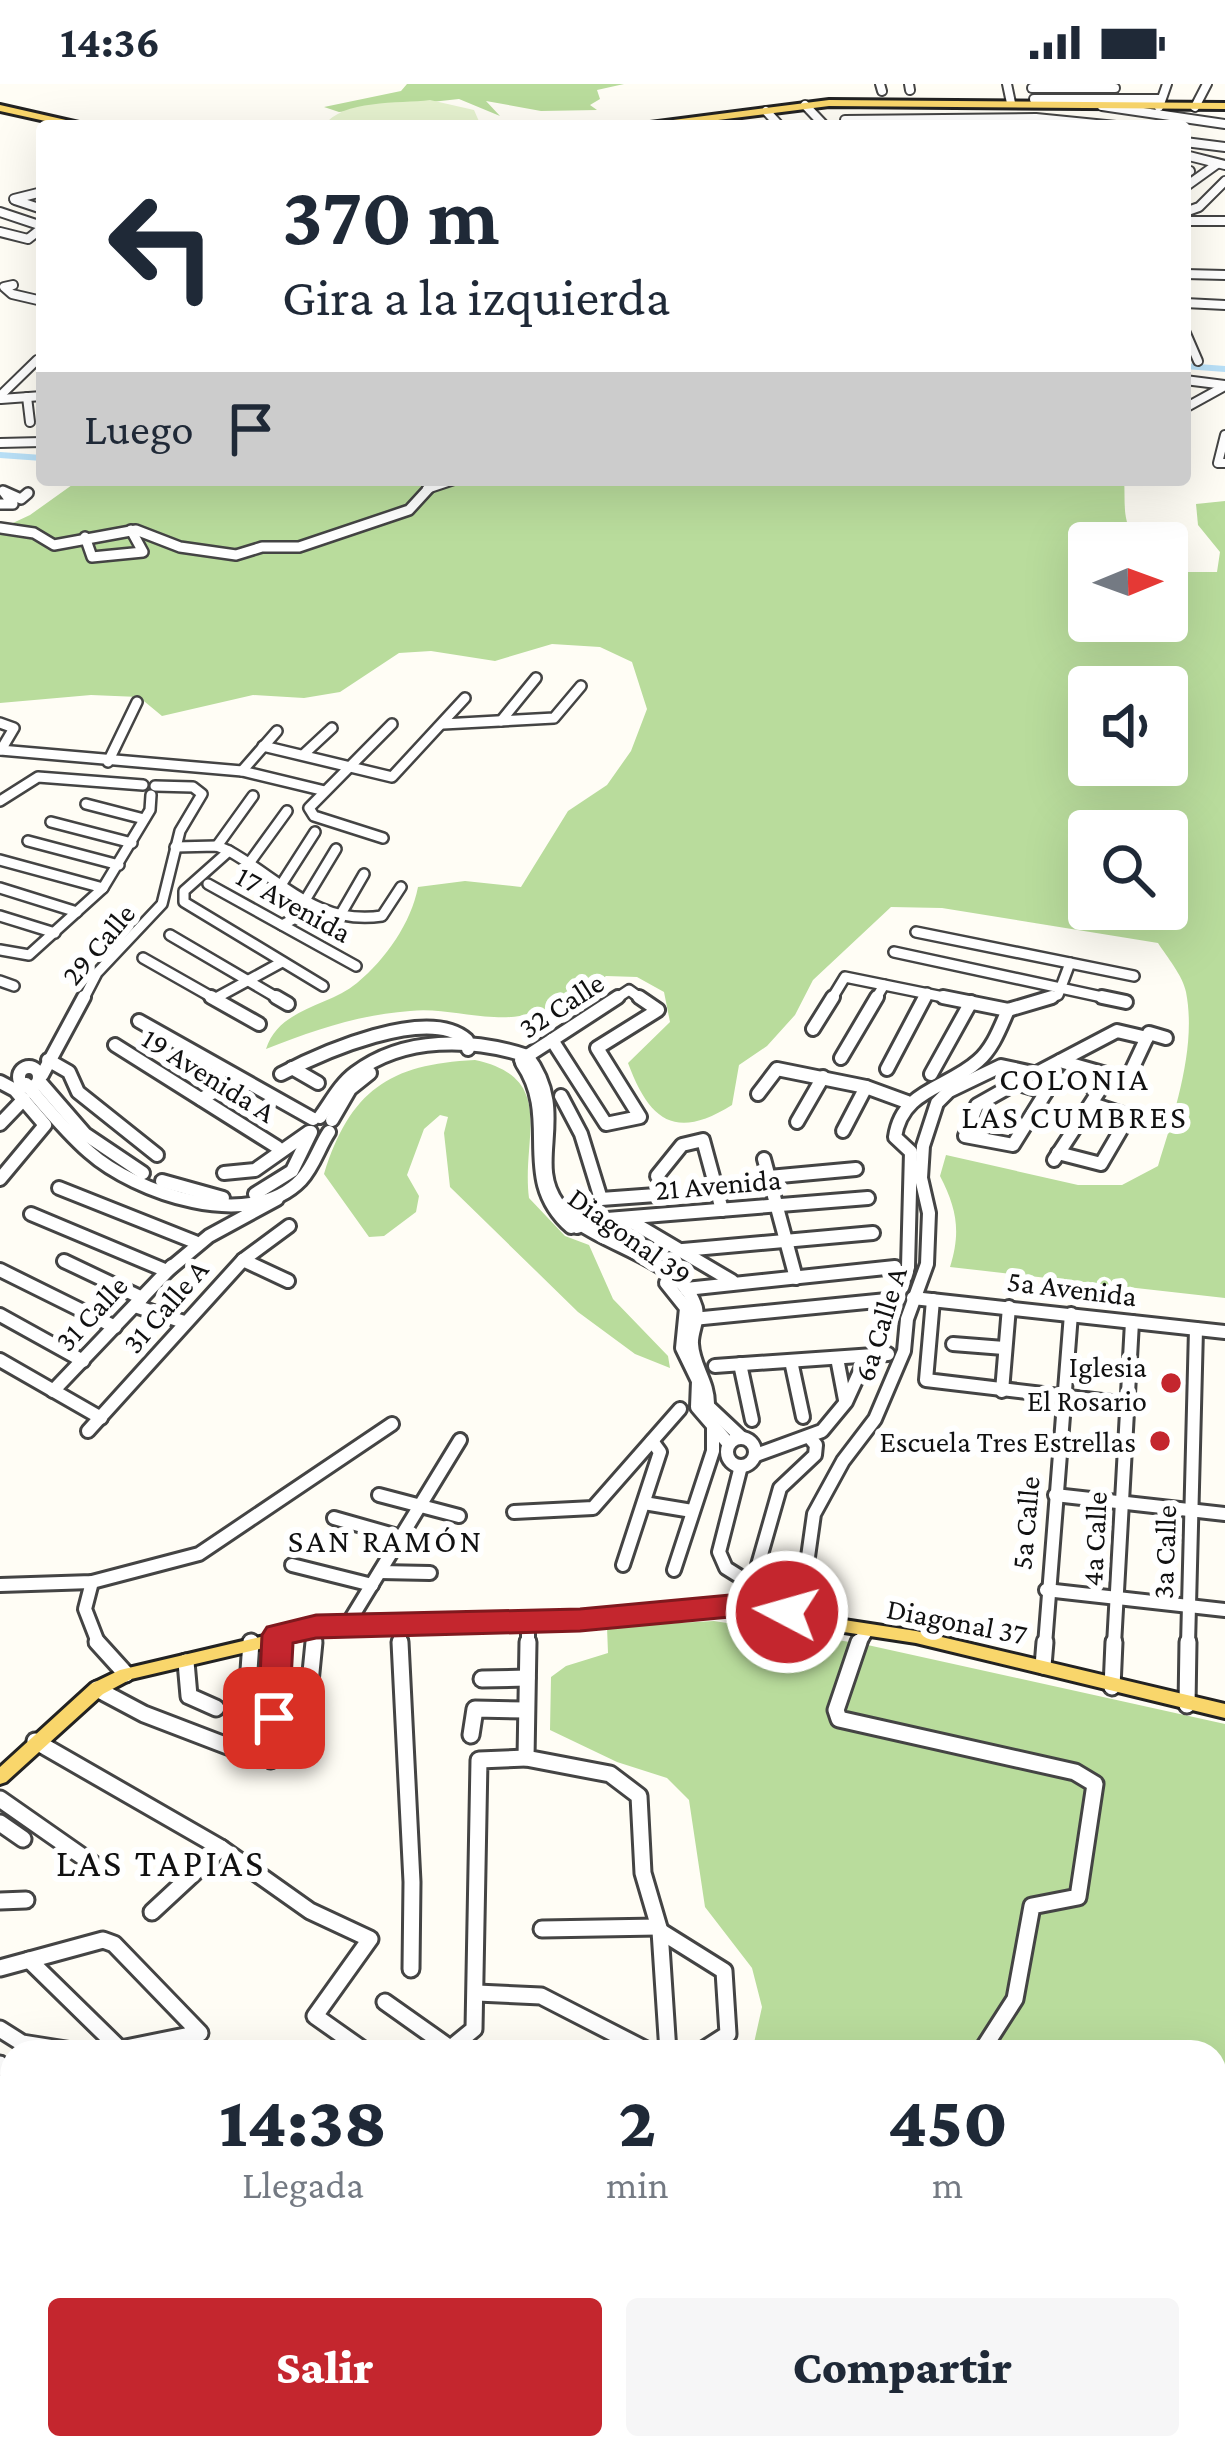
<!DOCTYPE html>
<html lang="es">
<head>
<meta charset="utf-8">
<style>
  body { margin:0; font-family:"Crimson Pro",serif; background:#f6f6f7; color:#1f2937; height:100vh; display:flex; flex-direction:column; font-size:45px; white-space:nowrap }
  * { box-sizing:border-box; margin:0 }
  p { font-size:39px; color:#747a83 }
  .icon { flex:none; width:66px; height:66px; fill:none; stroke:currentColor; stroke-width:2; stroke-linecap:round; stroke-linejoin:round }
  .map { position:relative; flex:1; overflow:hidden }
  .panel { position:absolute; left:0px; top:1956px; width:1227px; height:420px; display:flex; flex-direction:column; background:#fff; border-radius:36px 36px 0 0; box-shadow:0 12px 48px #0002 }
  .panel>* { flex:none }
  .top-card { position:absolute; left:36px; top:36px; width:1155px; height:366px; border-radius:12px; box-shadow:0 12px 48px #0002; background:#fff; color:#1f2937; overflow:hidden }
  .needle { width:78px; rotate:89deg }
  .fabs { position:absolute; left:1068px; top:438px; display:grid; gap:24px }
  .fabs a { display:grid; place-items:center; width:120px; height:120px; border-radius:12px; background:#fff; box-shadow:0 12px 48px #0002; font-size:60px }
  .pin { position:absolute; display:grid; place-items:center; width:102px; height:102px; color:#fff; margin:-51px; border-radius:24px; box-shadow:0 6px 18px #0006 }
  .me { position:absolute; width:132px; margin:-66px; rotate:276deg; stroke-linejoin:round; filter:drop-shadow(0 0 9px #0008) }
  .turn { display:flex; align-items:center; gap:42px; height:252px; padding:0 48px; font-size:54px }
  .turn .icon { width:156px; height:156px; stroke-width:2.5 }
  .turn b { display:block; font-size:84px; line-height:102px }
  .then { display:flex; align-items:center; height:114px; padding:0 48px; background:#0003; gap:24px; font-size:45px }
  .eta { display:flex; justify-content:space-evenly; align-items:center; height:204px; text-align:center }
  .eta b { font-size:72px; font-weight:800; line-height:84px }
  .button { display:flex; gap:24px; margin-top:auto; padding:24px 48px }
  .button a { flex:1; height:138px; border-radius:12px; background:#c4262e; color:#fff; font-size:48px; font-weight:800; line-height:138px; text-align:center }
  .button a+a { background:#f6f6f7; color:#1f2937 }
  .status { display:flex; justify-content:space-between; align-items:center; height:84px; padding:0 60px; background:#fff; direction:ltr }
  .status svg { height:33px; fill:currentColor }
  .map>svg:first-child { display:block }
</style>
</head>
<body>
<div class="status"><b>14:36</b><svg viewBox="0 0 49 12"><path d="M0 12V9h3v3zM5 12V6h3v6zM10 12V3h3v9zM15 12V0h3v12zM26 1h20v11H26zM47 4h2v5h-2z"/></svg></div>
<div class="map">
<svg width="1225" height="2376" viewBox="0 0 1225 2376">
  <rect width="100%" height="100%" fill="#fffdf5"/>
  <!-- forest -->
  <g fill="#b9dc9c" fill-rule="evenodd">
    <polygon points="407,0 624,0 597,6 600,15 590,21 597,26 541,27 486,17 500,32 459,15 339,28 324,23 401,7"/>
    <path d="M 79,396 L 1124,396 C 1126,418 1120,441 1140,459 L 1089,459 L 1089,537 L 1167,537 L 1167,483 L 1172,488 L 1217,488 L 1220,468 L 1198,441 L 1196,420 L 1225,417 L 1225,1214 L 950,1183 C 961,1148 957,1125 940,1092 L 946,1071 L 1078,1101 L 1122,1101 L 1158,1082 C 1174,1030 1197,964 1186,908 C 1183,892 1167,873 1158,859 L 942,824 L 891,823 L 813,896 L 795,931 L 767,962 L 739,981 L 732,1021 C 676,1056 650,1038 628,979 L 670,938 L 664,908 L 637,893 L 606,892 C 576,917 533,936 494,933 C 465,932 439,924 410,927 C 357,931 315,946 266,965 C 279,924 328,923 357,899 C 386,875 411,839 418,803 L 465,797 L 521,803 L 568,727 L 607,701 L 631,667 L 647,625 L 632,578 L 600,563 L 552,560 L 495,577 L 431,567 L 399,569 L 340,608 L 304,614 L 253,611 L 162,632 L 139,613 L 91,611 L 0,619 L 0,445 L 30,431 ZM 1089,603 L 1167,603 L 1167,681 L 1089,681 ZM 1089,747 L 1167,747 L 1167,825 L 1089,825 Z"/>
    <path d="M 475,976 C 558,994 521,1053 529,1114 L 565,1152 L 589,1161 L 613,1215 L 668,1272 L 670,1284 L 635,1270 L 578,1228 L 450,1103 L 444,1049 L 448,1033 L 440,1031 L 424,1045 L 407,1091 L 419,1112 L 416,1128 L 384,1152 L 369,1153 L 324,1090 C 350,1007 389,980 475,976 Z"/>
    <polygon points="714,1537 863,1560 1225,1640 1225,2376 249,2376 245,2364 1215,2364 1215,1968 752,1968 762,1923 752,1884 705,1823 689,1716 667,1694 617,1678 550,1646 551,1593 566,1582 608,1569 607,1543"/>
  </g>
  <!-- pitch -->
  <path fill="#e6f2cf" d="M 430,16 L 474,26 L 481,42 L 324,42 C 342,15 399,20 430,16 Z"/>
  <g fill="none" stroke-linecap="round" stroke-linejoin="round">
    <!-- river -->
    <g fill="#b9e0f7" fill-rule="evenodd">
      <polygon points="1185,279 1225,282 1225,288 1185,285"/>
      <polygon points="0,368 42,371 42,377 0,374"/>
    </g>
    <!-- minor-far3 casing -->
    <g stroke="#444" stroke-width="12">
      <g id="minor-far3">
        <polyline points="880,0 882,7"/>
        <polyline points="909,0 910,6"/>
        <polyline points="1007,0 1011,19"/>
        <polyline points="1032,4 1115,4"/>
        <polyline points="1034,15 1161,15"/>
        <polyline points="805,21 825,42"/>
        <polyline points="1102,22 1225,40"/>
        <polyline points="1159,23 1167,0"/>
        <polyline points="1195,23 1207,0"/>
        <polyline points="766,27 780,42"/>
        <polyline points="845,36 1036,34 1116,42"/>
        <polyline points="1185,58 1225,63"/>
        <polyline points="1185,71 1225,81"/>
        <polyline points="1185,89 1190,87"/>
        <polyline points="1185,103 1217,80"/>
        <polyline points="14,115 42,108"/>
        <polyline points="15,116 42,125"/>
        <polyline points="0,128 42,142"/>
        <polyline points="1185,128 1199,123 1225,97"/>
        <polyline points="1185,137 1225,137"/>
        <polyline points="0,148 28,155 42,144"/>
        <polyline points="1185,190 1225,191"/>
        <polyline points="13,201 4,203 12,210 42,217"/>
        <polyline points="1185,219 1225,221"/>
        <polyline points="1185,247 1198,277"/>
        <polyline points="1185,296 1225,301"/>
        <polyline points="0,312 37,276"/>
        <polyline points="27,313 30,338"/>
        <polyline points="1,315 42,312"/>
        <polyline points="1185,324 1225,302"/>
        <polyline points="1225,351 1218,379 1225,379"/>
        <polyline points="0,359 42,358"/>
        <polyline points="427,405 454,396"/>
      </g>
    </g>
    <!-- minor-far2 casing -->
    <g stroke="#444" stroke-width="14">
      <g id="minor-far2">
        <polyline points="0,420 13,420 3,407 21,415 28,409"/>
        <polyline points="0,444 34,449 54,461 136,446 180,463 236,471 262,463 299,463 409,426 431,402"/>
        <polyline points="85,453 92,473 143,468 131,446"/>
        <polyline points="501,637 536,594"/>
        <polyline points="0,639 14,644 1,666"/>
        <polyline points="443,640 554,634 581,602"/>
        <polyline points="263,662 392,693 465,614"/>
        <polyline points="0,666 242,687 325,707"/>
        <polyline points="303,671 332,644"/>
        <polyline points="108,678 137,618"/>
        <polyline points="242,687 277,647"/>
        <polyline points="0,717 38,693 143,701"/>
        <polyline points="86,720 144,735"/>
        <polyline points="51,738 132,759"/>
        <polyline points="383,754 314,732 309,724 392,640"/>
        <polyline points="28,757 119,781"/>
        <polyline points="217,762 253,712"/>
        <path d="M 175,763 L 217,762 L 229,767 C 281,796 318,842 382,832 L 401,803"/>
        <polyline points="229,767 184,807 184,818 323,902"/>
        <polyline points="0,776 103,804"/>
        <polyline points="250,778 287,727"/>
        <polyline points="208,800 356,882"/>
        <polyline points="281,801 315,748"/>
        <polyline points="0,804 77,828"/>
        <polyline points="304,818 336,765"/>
        <polyline points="0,832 55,849"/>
        <polyline points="338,835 364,790"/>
        <polyline points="282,841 313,825"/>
        <polyline points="916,848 1134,892"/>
        <polyline points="170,851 281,916"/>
        <polyline points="0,866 29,871 103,804 150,726 151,711"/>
        <polyline points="894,868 1116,916"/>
        <polyline points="143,874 217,916"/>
        <polyline points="0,897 14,902"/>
        <polyline points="216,914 282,878"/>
        <polyline points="83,916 97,889 162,820 180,747 202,710 193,703 155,702"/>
        <polyline points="614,916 629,906 643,916"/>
        <polyline points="831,916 845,893 958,916"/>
        <polyline points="875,916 884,901"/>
        <polyline points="923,916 927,909"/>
        <polyline points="1042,916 1058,911 1070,879"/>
      </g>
    </g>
    <!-- minor-far1 casing -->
    <g stroke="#444" stroke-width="18">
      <g id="minor-far1">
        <polyline points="211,913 259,940"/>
        <polyline points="276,913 288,920"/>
        <polyline points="943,913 1008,926 1052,913"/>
        <polyline points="1102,913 1126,918"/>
        <polyline points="139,937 313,1035"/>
        <polyline points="813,945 833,913"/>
        <polyline points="552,956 606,1040 640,1033 597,964 658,926 639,913"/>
        <polyline points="552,956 618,913"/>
        <polyline points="115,961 277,1063"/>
        <polyline points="841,974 877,913"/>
        <polyline points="48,976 69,988 78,1008 157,1071"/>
        <polyline points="521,976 552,956"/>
        <polyline points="1060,977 1127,996 1149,949 1166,954"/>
        <path d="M 522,979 C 561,1036 515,1094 571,1143"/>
        <circle cx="29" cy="993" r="10"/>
        <polyline points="292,984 318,999"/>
        <polyline points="887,985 925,913"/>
        <polyline points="1037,989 1117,947 1147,954"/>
        <path d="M 281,990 C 321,969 428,921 467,956 L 468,965"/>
        <polyline points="931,990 971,918"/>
        <polyline points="42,991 84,913"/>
        <polyline points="39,997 85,1050 143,1089"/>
        <polyline points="0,998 15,1006 45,1041 0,1095"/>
        <polygon points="1016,999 1046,1008 1013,1061 965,1052 977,1021"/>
        <path d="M 26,1000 C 46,1023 66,1048 89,1068 C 135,1109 250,1149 301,1096 C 314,1082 319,1063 329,1048"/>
        <polyline points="1046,1008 1054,994"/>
        <polyline points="758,1010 777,985 866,1003 907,1018"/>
        <polyline points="561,1012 581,1050 601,1115 656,1111"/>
        <polyline points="201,1015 238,995"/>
        <path d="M 320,1033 C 331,1018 340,1000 355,989 C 404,952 472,954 527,972 C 571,1030 526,1077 558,1120 C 590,1162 681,1171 696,1224 C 699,1237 691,1248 692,1260 C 693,1283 709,1298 708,1322 L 741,1353"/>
        <polyline points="332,1036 350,1005 370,989"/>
        <polyline points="797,1038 823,993"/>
        <polyline points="0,1040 24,1015"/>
        <polyline points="843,1047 866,1003"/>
        <polyline points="1058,1069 1101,1080 1129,1032 1092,1020"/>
        <polyline points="764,1075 796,1194"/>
        <polyline points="224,1089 255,1086 309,1048"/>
        <polyline points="657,1092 682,1061 703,1056 722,1126"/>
        <polyline points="769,1093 856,1085"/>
        <polyline points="162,1097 223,1114"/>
        <polyline points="59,1104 195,1158"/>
        <polyline points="255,1110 292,1087 311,1048"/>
        <polyline points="31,1130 167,1187 209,1152 277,1115"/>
        <polyline points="627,1135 732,1197"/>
        <polyline points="577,1143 595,1136 868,1114"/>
        <polyline points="683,1166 873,1149"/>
        <polyline points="243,1176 288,1197"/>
        <polyline points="64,1177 142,1214"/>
        <polyline points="0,1186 115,1243"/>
        <polyline points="666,1199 686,1224 682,1264 698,1297 697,1323 728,1359"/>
        <polyline points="686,1205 895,1183"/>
        <polyline points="913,1214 1225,1248"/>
        <polyline points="933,1216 926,1296 1128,1320"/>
        <polyline points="135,1222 184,1238"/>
        <polyline points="0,1231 83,1277"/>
        <path d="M 693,1235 L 897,1215 L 908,1183 L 911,1068 L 895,1053 C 902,1005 947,1005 978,977 C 993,964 1000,944 1008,926"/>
        <polyline points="953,1260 1004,1264"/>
        <polyline points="837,1274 845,1316"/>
        <polyline points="0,1276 101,1334"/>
        <polyline points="791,1277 803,1333"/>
        <polyline points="740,1280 752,1336"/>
        <polyline points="715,1282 888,1270"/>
        <polyline points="53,1307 172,1182"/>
        <polyline points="1002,1307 1009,1223"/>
        <polyline points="88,1347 243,1176 289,1142"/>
        <circle cx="741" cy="1368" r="14"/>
        <polyline points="756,1371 822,1347 846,1318 867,1272"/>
        <polyline points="741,1382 719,1468 726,1484 758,1504 760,1522"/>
        <polyline points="379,1411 459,1432"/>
        <polyline points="1055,1411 1225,1430"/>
        <polyline points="644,1419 692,1427"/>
        <polyline points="514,1428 593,1424 680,1325"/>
        <polyline points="334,1434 401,1453"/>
        <polyline points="292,1481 372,1501"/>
        <polyline points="623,1481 660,1368 652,1357"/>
        <polyline points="758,1481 780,1404 815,1371 816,1361 810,1354"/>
        <polyline points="674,1486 713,1367 713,1344"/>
        <polyline points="380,1488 430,1489"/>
        <polyline points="92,1498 85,1525 99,1561"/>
        <polyline points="0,1501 92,1498 199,1470 392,1340"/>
        <polyline points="1046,1506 1225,1526"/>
        <polyline points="787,1528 807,1480 814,1430 843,1377 875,1335 904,1267 907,1235 927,1180 929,1129 921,1094 923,1062 937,1019 949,1007 1001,982 1101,1004 1054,1076"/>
        <polyline points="400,1537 400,1561"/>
        <polyline points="349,1538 460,1356"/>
        <polyline points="277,1561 278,1551"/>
        <polyline points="314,1561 316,1542"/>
        <polyline points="528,1561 528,1536"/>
        <polyline points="858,1561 867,1546"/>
        <polyline points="1045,1561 1071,1230"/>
        <polyline points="1114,1561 1132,1238"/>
        <polyline points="1188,1561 1196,1245"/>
      </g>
    </g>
    <!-- minor casing -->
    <g stroke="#444" stroke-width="21">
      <g id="minor">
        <polyline points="97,1558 126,1590"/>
        <polyline points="400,1558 412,1798 411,1885"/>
        <polyline points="528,1558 526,1674 610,1690 639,1712 643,1789 660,1847 668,1968"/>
        <polyline points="859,1558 836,1626 839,1635 1075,1688 1095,1700 1078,1813 1032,1822 1015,1915 981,1968"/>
        <polyline points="186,1578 189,1612 216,1624"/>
        <polyline points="1043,1582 1045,1558"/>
        <polyline points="482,1595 527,1594"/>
        <polyline points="248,1600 251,1558"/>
        <polyline points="1112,1603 1114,1558"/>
        <polyline points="97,1605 144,1630 238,1666"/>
        <polyline points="1187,1621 1188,1558"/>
        <polyline points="471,1651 475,1625 526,1626"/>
        <polyline points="35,1657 221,1764 310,1827 370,1855 315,1932 366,1968"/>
        <polyline points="303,1669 314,1558"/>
        <polyline points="271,1676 278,1558"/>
        <polyline points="0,1715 93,1780"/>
        <polyline points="0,1739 23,1755"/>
        <polyline points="0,1817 26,1816"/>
        <polyline points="152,1828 221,1764"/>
        <polyline points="542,1845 658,1843"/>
        <polyline points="660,1847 724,1887 728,1950 700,1968"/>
        <polyline points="29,1876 121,1966"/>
        <polyline points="0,1884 103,1856 114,1860 200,1949 106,1968"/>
        <polyline points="477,1909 541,1912 650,1968"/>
        <polyline points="385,1918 450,1964"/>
        <polyline points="0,1945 22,1959 79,1968"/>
        <polyline points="446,1968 474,1945 479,1676 526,1674"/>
        <polyline points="0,1980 12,1992"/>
        <polyline points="0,2045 12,2030"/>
        <polyline points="0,2206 12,2200"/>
        <polyline points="0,2243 12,2248"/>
        <polyline points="0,2297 12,2291"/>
        <polyline points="0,2348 15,2376"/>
        <polyline points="190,2364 196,2376"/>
        <polyline points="381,2364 396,2376"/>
        <polyline points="1147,2364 1168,2376"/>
        <polyline points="118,2376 144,2364"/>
      </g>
    </g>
    <!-- major casing -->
    <g stroke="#222" stroke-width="6">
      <g id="major">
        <polygon points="829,16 1225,19 1225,25 829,22 670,42 646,42 650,39"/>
        <polygon points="0,21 79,39 83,42 68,42 0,27"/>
        <polygon points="757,1516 844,1536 916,1547 1225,1620 1225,1634 916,1559 844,1548 757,1528 580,1542 349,1544 131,1595 103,1610 6,1698 0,1700 0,1683 91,1600 120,1586 349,1532 580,1530"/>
      </g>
    </g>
    <!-- minor-far3 -->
    <use href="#minor-far3" stroke="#fff" stroke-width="8"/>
    <!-- minor-far2 -->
    <use href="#minor-far2" stroke="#fff" stroke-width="9"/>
    <!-- minor-far1 -->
    <use href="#minor-far1" stroke="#fff" stroke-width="12"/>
    <!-- minor -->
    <use href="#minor" stroke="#fff" stroke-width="15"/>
    <!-- major -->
    <use href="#major" fill="#f9d66b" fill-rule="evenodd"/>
  </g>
  <!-- route -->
  <polygon fill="#c4262e" stroke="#7f191e" stroke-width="3" points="730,1511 764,1511 798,1521 803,1528 798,1536 787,1540 764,1533 730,1533 580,1547 316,1554 293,1559 289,1634 285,1643 262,1643 258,1634 262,1551 267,1543 316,1531 580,1525"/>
  <!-- markers -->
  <g fill="#c4262e" stroke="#fff" stroke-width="4.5">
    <circle cx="1171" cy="1299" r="12"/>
    <circle cx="1160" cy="1357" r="12"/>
  </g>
  <g text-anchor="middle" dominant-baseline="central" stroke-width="12" stroke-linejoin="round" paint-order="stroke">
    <!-- street labels -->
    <g font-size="30" fill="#111" stroke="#fff">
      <text transform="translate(294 820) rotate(29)">17 Avenida</text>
      <text transform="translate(98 860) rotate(-50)">29 Calle</text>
      <text transform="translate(561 921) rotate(-33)">32 Calle</text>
      <text transform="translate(209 991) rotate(32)">19 Avenida A</text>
      <text transform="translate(718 1100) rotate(-5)">21 Avenida</text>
      <text transform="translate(630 1152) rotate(36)">Diagonal 39</text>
      <text transform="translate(1072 1204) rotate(7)">5a Avenida</text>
      <text transform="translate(165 1222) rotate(-49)">31 Calle A</text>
      <text transform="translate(91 1229) rotate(-47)">31 Calle</text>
      <text transform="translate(880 1240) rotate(-73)">6a Calle A</text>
      <text transform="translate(1025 1439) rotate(-85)">5a Calle</text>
      <text transform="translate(1094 1455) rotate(-87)">4a Calle</text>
      <text transform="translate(1164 1468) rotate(-88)">3a Calle</text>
      <text transform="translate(957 1537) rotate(11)">Diagonal 37</text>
    </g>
    <!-- poi labels -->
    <g font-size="30" fill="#111" stroke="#fff" text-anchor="end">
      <text x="1147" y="1282">Iglesia<tspan x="1147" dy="34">El Rosario</tspan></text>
      <text x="1136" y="1357">Escuela Tres Estrellas</text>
    </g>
    <!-- neighbourhood labels -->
    <g font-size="33" letter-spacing="3" fill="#111" stroke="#fff">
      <text x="1075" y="994">COLONIA<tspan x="1075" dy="38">LAS CUMBRES</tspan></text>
      <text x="386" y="1456">SAN RAMÓN</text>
    </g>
    <!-- near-neighbourhood labels -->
    <g font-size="39" letter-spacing="3" fill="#111" stroke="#fff">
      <text x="161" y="1778">LAS TAPIAS</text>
    </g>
  </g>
</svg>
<div class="fabs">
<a><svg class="needle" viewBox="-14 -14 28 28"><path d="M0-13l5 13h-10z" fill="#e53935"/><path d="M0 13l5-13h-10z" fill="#747a83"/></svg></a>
<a><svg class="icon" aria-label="sound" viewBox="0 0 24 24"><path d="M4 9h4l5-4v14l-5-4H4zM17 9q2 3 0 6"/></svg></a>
<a><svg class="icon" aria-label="search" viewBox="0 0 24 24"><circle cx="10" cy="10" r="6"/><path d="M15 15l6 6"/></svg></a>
</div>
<div class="pin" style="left:274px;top:1634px;background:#d93025"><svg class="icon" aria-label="arrive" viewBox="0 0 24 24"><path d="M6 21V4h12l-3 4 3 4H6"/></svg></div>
<svg class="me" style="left:787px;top:1528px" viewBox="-20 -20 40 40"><circle r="17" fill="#c4262e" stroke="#fff" stroke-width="3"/><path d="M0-11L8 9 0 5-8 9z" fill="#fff"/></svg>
<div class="top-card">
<div class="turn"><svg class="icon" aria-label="left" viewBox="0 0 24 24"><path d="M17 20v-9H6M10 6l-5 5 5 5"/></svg><div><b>370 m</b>Gira a la izquierda</div></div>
<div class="then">Luego<svg class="icon" aria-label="arrive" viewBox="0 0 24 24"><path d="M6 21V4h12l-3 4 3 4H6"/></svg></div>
</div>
<section class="panel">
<div class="eta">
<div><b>14:38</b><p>Llegada</p></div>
<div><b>2</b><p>min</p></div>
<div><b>450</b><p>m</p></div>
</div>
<div class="button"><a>Salir</a><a>Compartir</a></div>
</section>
</div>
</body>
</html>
